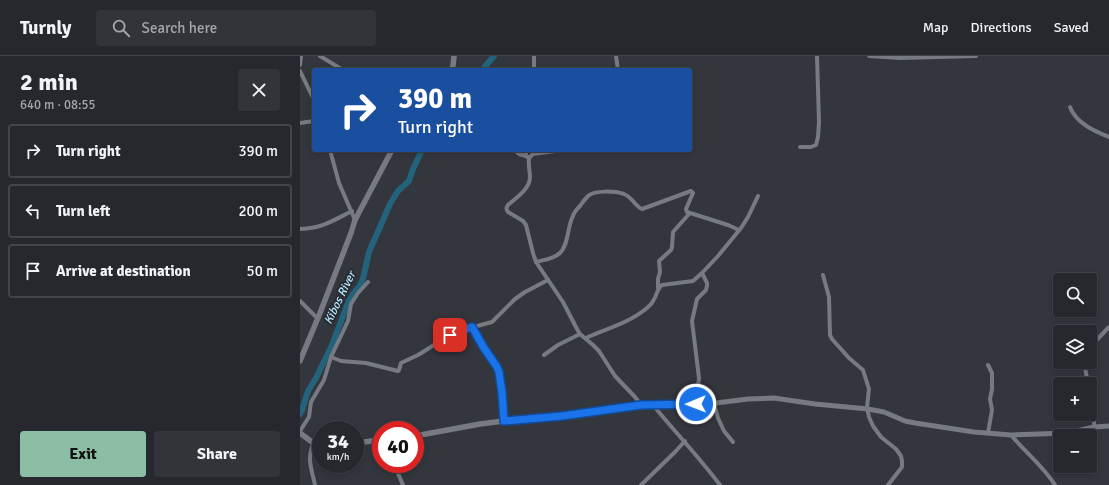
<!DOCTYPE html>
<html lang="en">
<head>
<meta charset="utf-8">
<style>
  body { margin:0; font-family:Signika,sans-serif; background:#32343a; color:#f1f3f6; height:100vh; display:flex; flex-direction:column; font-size:15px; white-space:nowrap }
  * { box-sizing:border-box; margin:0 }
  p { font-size:13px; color:#a4a6aa }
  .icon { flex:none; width:22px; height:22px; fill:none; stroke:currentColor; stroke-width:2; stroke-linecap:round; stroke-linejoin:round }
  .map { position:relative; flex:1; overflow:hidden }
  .sheet { display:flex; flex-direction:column; background:#26282e; width:300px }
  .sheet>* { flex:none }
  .top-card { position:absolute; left:12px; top:12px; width:380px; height:84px; border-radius:4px; box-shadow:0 2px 6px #0003,0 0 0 1px #42444a; background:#1a4fa0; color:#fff; overflow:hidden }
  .tools { position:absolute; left:753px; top:217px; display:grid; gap:8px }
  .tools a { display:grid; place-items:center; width:44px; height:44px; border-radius:4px; background:#26282e; box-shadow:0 2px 6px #0003,0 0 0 1px #42444a; font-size:20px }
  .speed { position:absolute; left:12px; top:365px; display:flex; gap:8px; font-size:20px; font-weight:700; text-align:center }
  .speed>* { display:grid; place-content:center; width:52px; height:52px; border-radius:50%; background:#26282e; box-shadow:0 2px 6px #0003,0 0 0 1px #42444a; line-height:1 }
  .speed small { font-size:10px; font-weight:400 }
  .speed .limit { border:6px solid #d22; background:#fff; color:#111 }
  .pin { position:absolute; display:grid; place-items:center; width:34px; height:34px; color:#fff; margin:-17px; border-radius:8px; box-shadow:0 2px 6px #0006 }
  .me { position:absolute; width:44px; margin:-22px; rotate:269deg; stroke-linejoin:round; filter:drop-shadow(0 0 3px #0008) }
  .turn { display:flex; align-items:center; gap:14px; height:84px; padding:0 20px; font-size:18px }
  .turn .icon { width:52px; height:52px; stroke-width:2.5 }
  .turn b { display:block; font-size:28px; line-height:34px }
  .round { display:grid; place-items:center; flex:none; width:42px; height:42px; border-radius:4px; background:#32343a }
  .head { display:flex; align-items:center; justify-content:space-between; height:68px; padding:0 20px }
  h1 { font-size:24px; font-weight:700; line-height:30px }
  .action { display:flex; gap:8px; margin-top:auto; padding:8px 20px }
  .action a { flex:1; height:46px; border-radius:4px; background:#8abfa5; color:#111; font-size:16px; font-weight:700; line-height:46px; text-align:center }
  .action a+a { background:#32343a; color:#f1f3f6 }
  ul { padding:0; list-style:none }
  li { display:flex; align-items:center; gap:12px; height:54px; margin:0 8px 6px; padding:0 12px; border:2px solid #42444a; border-radius:4px }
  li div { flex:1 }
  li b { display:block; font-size:15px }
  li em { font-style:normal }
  header { display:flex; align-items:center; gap:24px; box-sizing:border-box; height:56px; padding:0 20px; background:#26282e; border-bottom:1px solid #42444a }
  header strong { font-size:19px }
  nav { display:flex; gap:22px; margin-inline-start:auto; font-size:14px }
  .search { width:280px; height:36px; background:#32343a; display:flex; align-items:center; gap:10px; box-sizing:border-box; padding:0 14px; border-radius:4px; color:#a4a6aa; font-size:15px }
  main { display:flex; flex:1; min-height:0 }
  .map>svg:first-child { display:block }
</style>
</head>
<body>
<header>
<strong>Turnly</strong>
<div class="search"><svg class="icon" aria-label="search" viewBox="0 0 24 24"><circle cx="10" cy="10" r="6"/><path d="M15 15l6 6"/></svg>Search here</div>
<nav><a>Map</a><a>Directions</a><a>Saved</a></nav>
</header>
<main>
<section class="sheet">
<div class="head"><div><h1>2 min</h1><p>640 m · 08:55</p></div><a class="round"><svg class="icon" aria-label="close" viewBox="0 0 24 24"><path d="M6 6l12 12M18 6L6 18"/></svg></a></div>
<ul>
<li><svg class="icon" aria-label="right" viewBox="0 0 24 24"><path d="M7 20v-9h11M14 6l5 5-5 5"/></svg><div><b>Turn right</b></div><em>390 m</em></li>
<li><svg class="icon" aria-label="left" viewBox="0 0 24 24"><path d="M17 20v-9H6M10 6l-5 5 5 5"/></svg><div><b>Turn left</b></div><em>200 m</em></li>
<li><svg class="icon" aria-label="arrive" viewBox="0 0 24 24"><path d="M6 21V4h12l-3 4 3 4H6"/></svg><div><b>Arrive at destination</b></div><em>50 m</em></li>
</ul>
<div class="action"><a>Exit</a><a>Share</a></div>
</section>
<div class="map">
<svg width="809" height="429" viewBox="0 0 809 429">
  <rect width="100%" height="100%" fill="#33363d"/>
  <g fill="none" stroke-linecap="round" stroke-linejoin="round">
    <!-- river -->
    <g stroke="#23637b" stroke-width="6">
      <polyline points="182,14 194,0"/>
      <polyline points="0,358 2,354 8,335 16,322 32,289 48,247 53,238 59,231 63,223 69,196 90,148 98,135 109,125 113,113 122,94"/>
    </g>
    <!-- minor -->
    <g stroke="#777a82" stroke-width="4">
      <polyline points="20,0 43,14"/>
      <polyline points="234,0 234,14"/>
      <polyline points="316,0 318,14"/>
      <polyline points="569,0 600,2 676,0"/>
      <polyline points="0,9 1,0"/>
      <polyline points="0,15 14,44"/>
      <path d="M 770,51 C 776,67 794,75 809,81"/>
      <polyline points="0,67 14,65"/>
      <polyline points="500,91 511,91 516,89 518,81 519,66 517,0"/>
      <polyline points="30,94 39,127 55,164"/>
      <polyline points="215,94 219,98 226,100"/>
      <path d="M 226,94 L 226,100 L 229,102 C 228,109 230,115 230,121 C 230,133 216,142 208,149 C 206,152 206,153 208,156 L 223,165 L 226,169 L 233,197 L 236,206 L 263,246 L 277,273 L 280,278 L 293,289 L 299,295 L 315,320 L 335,341 L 341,349"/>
      <polyline points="229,102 233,98 263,94"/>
      <path d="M 0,173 C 23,172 32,165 52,155"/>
      <path d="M 236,206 C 243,204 254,203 260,197 C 269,188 267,171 273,160 C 274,156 277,153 280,150 C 282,147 285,143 288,140 C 295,134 315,135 324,138 C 332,141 335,150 342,153 L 391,135 L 393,137 L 386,153 L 387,156 L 428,169 L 439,174"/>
      <polyline points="523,219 529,241 530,279 532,283 549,302 563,314 569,333 567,351 569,361 573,370 581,381 596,393 601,400 602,405 602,411 588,429"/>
      <polyline points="358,232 358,223 360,216 359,205 371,194 372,191 373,176 389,158"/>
      <polyline points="0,245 18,263"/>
      <polyline points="172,271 187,299 197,311 199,316 202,336 204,365"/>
      <path d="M 286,282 C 306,273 329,267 347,252 C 349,250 352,248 353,245 C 357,240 356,234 362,229 L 393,225 L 402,217 L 418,200 L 441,172 L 448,161 L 458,140"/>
      <polyline points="790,291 809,271"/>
      <polyline points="244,299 258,289 280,278"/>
      <polyline points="31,301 41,305 66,307 98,315 99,314 101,307 118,299 150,279 166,273 192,266 215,243 225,236 248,224"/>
      <polyline points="784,306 788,328"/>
      <polyline points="688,309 692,317 692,333 690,343 692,354 688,377"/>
      <polyline points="790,334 794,363 794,371"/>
      <polyline points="414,347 418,362 424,375 433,386"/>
      <polyline points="396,348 399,322 392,265 397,243 406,234 407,230 407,227 402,217"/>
      <path d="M 353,349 C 375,376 399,401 420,429"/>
      <polyline points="0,375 9,361 11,346 24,324 31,301 48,265 51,248 58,237 68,226"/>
      <path d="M 711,379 C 725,396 743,410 755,429"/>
      <path d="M 14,387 C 6,401 12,415 15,429"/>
      <polyline points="94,408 103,429"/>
      <polyline points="341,429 375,396 385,385"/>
    </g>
    <!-- tertiary -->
    <polyline stroke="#777a82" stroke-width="5" points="353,349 408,348 448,343 474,342 515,348 568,353 584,356 605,365 615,367 674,376 711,379 768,377 794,371 809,370"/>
    <!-- secondary -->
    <g stroke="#777a82" stroke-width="5.5">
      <polyline points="151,14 153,10 154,0"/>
      <polyline points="0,305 20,257 51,177 55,164 92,94"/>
      <polyline points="0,377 16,389 21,390"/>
      <polyline points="115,380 180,368 204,365 262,360 341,349 353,349"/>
      <polyline points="55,387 81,384"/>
    </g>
  </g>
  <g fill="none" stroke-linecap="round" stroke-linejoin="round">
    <!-- route casing -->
    <g stroke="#114b97" stroke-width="10">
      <polyline id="route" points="150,279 172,271 184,292 197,311 199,316 202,336 204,365 262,360 341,349 396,348"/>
    </g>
    <!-- route -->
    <use href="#route" stroke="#1a73e8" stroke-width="7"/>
  </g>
  <g text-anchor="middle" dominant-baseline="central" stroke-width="4" stroke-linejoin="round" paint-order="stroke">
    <!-- water labels -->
    <g font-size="12" font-style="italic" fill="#b3e7fd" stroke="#292c33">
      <text transform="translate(40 242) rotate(-64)">Kibos River</text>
    </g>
  </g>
</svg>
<div class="tools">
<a><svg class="icon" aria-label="search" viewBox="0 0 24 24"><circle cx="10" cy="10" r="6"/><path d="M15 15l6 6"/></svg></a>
<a><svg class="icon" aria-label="layers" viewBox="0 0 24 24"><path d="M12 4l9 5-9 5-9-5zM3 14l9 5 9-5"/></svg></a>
<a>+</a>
<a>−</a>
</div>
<div class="speed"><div>34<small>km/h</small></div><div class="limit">40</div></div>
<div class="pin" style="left:150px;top:279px;background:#d93025"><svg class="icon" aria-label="arrive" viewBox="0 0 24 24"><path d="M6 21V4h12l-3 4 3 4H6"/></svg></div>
<svg class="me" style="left:396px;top:348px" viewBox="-20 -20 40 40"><circle r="17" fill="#1a73e8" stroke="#fff" stroke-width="3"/><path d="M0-11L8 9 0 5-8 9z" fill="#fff"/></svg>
<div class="top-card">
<div class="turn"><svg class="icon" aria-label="right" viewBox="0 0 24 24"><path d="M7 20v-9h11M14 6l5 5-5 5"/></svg><div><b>390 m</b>Turn right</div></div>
</div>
</div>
</main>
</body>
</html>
